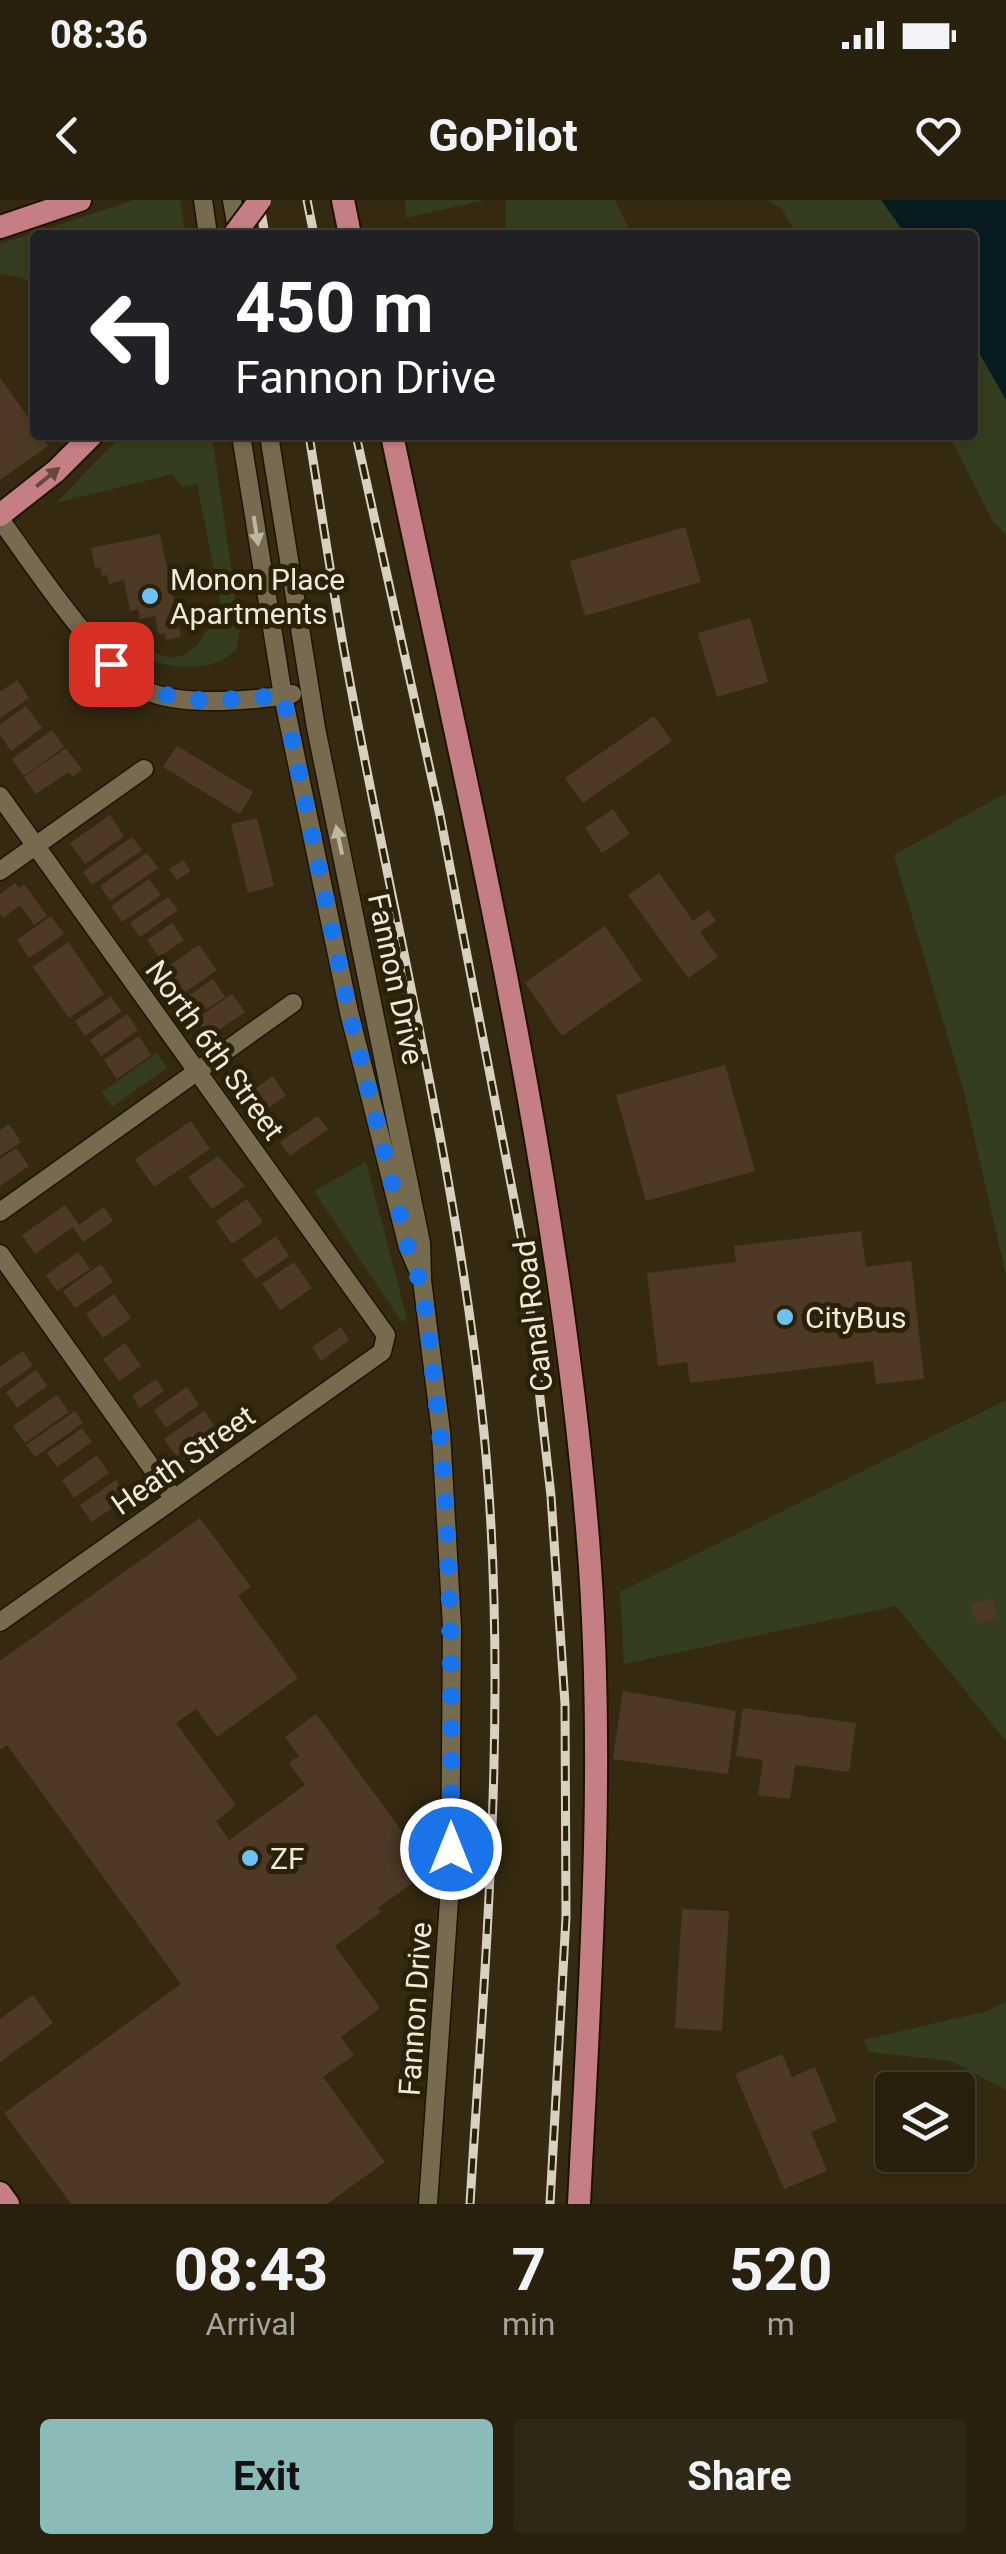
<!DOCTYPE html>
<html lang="en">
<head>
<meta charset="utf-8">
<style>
  body { margin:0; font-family:Roboto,sans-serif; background:#302816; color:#f1f3f6; height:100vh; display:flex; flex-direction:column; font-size:38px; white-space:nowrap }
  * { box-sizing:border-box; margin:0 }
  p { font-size:32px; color:#a5a39d }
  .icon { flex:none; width:55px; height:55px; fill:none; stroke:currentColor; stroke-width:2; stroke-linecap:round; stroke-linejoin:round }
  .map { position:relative; height:2004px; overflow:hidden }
  .panel { display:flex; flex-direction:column; background:#28200d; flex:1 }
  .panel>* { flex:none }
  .banner { position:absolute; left:30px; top:30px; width:948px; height:210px; border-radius:10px; box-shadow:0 2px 8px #0004,0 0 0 2px #443e2e; background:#202124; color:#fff; overflow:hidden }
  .fabs { position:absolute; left:875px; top:1872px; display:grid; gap:20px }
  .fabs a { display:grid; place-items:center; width:100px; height:100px; border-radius:10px; background:#28200d; box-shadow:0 2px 8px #0004,0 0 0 2px #443e2e; font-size:50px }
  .pin { position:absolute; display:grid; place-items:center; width:85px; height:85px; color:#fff; margin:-42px; border-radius:20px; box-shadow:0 5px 15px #0006 }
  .me { position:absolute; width:110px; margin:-55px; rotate:0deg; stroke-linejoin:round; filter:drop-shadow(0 0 8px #0008) }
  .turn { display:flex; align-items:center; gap:35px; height:210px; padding:0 40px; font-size:45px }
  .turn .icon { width:130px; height:130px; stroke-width:2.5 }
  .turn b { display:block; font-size:70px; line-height:85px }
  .eta { display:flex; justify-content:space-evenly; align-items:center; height:170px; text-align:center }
  .eta b { font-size:60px; font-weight:700; line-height:70px }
  .primary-button { display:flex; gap:20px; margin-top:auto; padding:20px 40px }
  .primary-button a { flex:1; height:115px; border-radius:10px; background:#8bbbb9; color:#111; font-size:40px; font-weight:700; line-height:115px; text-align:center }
  .primary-button a+a { background:#302816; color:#f1f3f6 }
  .status { display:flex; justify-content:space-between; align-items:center; height:70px; padding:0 50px; background:#28200d; direction:ltr }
  .status svg { height:28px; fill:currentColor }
  header { display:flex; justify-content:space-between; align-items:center; height:130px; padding:0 40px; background:#28200d; font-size:45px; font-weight:700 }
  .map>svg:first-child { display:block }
</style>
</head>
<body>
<div class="status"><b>08:36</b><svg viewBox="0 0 49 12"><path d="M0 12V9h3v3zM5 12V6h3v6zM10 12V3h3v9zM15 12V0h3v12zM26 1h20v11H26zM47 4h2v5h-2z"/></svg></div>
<header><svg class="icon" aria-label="back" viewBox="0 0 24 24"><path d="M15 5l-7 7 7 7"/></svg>GoPilot<svg class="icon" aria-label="heart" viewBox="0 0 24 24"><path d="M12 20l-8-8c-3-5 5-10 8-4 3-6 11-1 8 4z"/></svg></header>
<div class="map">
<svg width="1006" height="2004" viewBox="0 0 1006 2004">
  <rect width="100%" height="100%" fill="#352a11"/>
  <!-- green -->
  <g fill="#343d20">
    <polygon points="134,0 180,0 186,35 35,35 35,84 21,77 0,74 0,44"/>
    <polygon points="405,0 484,0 406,18"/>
    <polygon points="506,0 615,0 632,35 506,35"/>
    <polygon points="767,0 881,0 906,35 797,35 782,9"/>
    <polygon points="973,142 1006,200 1006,335 992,320 949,235 972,235"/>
    <path d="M 122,235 L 212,235 L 240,429 L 236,450 C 208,480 134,468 116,431 L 121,421 C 131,428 136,437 145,445 C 170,466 194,459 206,430 L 225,426 L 197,284 L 182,287 L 173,274 L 56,303 Z"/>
    <polygon points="1006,593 1006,1075 964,892 894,655"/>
    <polygon points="157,853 167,868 112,907 102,892"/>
    <polygon points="366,962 407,1119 402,1122 314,991"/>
    <polygon points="1006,1200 1006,1541 896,1406 624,1464 620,1392"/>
    <polygon points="1006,1801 1006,1890 951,1861 869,1852 863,1840 988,1811"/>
  </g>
  <!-- water -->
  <polygon fill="#061c21" points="881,0 1006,0 1006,200 973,142 972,35 906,35"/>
  <!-- building -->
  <g fill="#4e3927">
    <polygon points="0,178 35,227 35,235 41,235 48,246 0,280"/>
    <polygon points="685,327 701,382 585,416 570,361"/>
    <polygon points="160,334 181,437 166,440 165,433 158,434 155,416 140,419 138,409 130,411 124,380 109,384 107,375 102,376 100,367 95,368 91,348"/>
    <polygon points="750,418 768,482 717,497 698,433"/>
    <polygon points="17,480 29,498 0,518 0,492"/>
    <polygon points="26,506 42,528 11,551 0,535 0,525"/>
    <polygon points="654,516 672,541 583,603 565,578"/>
    <polygon points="52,530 64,547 24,576 12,559"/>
    <polygon points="177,546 253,592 240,614 163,567"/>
    <polygon points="66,548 82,570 72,577 69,572 36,594 24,577"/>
    <polygon points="613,609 630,634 602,653 585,628"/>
    <polygon points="110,615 124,636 85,664 70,643"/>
    <polygon points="257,618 274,686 248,693 231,624"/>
    <polygon points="132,637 142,650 92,685 83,672"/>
    <polygon points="147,653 158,668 110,701 100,686"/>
    <polygon points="183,660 191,671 177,680 169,669"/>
    <polygon points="659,673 693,721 708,710 716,721 700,732 718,757 688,778 628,695"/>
    <polygon points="149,679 161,695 122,722 111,706"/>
    <polygon points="15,683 19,688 24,684 47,716 34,725 20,705 3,718 0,714 0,694"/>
    <polygon points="168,697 178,710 140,737 130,723"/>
    <polygon points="51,716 64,734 29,758 17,740"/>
    <polygon points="172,723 184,740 159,757 147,740"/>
    <polygon points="605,726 642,780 562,836 525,783"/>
    <polygon points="68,742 104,794 69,818 33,767"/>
    <polygon points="199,745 217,770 184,793 166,768"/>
    <polygon points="213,779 225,797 196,816 184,799"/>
    <polygon points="232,794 245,812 209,837 196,819"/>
    <polygon points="111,796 121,811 85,836 75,821"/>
    <polygon points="127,814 138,830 101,856 90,840"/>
    <polygon points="139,836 151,855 117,879 104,860"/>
    <polygon points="725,865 755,971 646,1001 616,895"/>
    <polygon points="273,876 286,896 262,912 249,893"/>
    <polygon points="318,916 328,929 290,956 280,942"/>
    <polygon points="191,921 210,949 154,987 135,959"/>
    <polygon points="9,924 21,942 0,956 0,930"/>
    <polygon points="16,948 29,966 0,986 0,959"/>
    <polygon points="218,956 245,986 212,1009 188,977"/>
    <polygon points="247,999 263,1022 232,1044 216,1021"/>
    <polygon points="65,1005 79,1025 104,1007 113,1021 83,1042 73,1027 35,1054 22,1035"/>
    <polygon points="861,1031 866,1067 911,1061 924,1179 876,1184 873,1161 690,1183 687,1162 658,1166 647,1073 736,1062 734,1046"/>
    <polygon points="276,1036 289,1056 256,1079 242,1060"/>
    <polygon points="78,1052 90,1069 57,1091 46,1075"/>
    <polygon points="294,1062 312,1088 280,1110 262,1084"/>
    <polygon points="101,1064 113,1082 75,1108 63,1091"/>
    <polygon points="114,1094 131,1118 103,1138 86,1114"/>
    <polygon points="341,1127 349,1140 321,1161 312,1147"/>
    <polygon points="125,1143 141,1166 119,1181 103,1159"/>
    <polygon points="23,1151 33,1166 0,1188 0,1167"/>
    <polygon points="36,1170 47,1186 17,1208 6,1192"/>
    <polygon points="156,1179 164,1191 140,1208 132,1196"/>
    <polygon points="187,1187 199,1205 166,1228 154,1210"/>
    <polygon points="57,1195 69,1212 25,1243 13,1226"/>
    <polygon points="75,1211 83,1223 35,1257 26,1245"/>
    <polygon points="204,1211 216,1228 176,1256 164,1239"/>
    <polygon points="82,1228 92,1242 57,1267 47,1253"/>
    <polygon points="97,1255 109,1273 74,1298 62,1280"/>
    <polygon points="116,1280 128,1297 92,1322 80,1305"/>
    <polygon points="200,1318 251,1387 238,1396 298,1478 217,1537 196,1509 176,1523 236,1605 216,1621 229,1640 305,1585 289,1563 299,1556 285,1537 316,1514 413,1646 406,1651 416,1664 411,1684 378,1708 381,1712 335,1746 380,1808 341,1837 354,1855 323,1877 385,1962 327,2004 71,2004 4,1913 181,1784 7,1545 0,1550 0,1461"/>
    <polygon points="992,1398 998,1417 977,1424 970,1405"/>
    <polygon points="623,1491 736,1511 728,1574 613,1559"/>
    <polygon points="743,1508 856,1523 849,1572 795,1565 790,1599 758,1595 763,1560 736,1556"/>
    <polygon points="682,1709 729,1711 722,1831 675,1828"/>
    <polygon points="33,1795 53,1823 0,1862 0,1819"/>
    <polygon points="782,1854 792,1877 815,1867 837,1921 811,1932 827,1971 784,1989 735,1874"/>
  </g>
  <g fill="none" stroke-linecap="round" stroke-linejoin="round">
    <!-- minor casing -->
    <g stroke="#1d1300" stroke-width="21">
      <g id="minor">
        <polyline points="203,0 208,35"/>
        <polyline points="232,0 238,35"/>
        <polyline points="241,235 283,496 349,812 408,1047 418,1070"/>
        <polyline points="269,235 316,528 421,1043 422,1080 441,1232 452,1427 450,1686 428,2004"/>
        <path d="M 0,319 C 31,362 106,476 152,493 C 188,506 254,501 292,494"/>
        <polyline points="0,596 386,1135 382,1152 0,1422"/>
        <polyline points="0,671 144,569"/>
        <polyline points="0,1012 293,803"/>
        <polyline points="0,1054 174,1299"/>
      </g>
    </g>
    <!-- major casing -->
    <g stroke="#1d1300" stroke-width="26">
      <g id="major">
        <polyline points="343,0 350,35"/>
        <polyline points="0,27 80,0"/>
        <path d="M 392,235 C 469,601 558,966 588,1340 C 606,1561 590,1783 579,2004"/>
        <polyline points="0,315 56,271 92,235"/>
        <polyline points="0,1993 8,2004"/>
      </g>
    </g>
    <!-- minor -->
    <use href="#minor" stroke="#766a4f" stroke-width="18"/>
    <!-- major -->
    <use href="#major" stroke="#c57f84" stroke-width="22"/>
    <!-- rail casing -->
    <g stroke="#d8d1c1" stroke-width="9">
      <g id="rail">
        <polyline points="259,0 265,35"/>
        <polyline points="307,0 314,35"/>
        <path d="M 309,235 C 320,303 330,371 342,439 C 389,704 457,965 484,1233 C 509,1490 486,1747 470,2004"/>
        <polyline points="356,235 440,615 523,1046 551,1296 565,1504 566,1717 550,2004"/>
      </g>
    </g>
    <!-- rail -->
    <use href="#rail" stroke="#2b2107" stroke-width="5" stroke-dasharray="15" stroke-linecap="butt"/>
    <!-- major-bridge casing -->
    <g stroke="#1d1300" stroke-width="26" stroke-linecap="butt">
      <polyline id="major-bridge" points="234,35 260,0"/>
    </g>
    <!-- major-bridge -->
    <use href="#major-bridge" stroke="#c57f84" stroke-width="22"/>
  </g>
  <!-- one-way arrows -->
  <defs><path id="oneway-solid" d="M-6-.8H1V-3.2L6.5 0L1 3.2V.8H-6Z" transform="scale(2.5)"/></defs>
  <use fill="#694739" href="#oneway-solid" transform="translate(48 277) rotate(-39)"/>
  <g fill="#c0b7a3">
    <use href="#oneway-solid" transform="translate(256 331) rotate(81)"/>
    <use href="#oneway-solid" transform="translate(339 640) rotate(-102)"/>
  </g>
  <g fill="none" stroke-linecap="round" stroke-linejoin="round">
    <!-- route -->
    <path stroke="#1a73e8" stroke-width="18" stroke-dasharray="0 32.4" d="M 111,464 C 167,513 214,499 283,496 L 349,812 L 408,1047 C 426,1090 429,1135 434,1181 C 454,1337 451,1493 451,1649"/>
  </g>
  <!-- markers -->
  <g fill="#6ec2f3" stroke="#2b2107" stroke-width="4">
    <circle cx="150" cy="396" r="10"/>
    <circle cx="785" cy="1117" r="10"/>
    <circle cx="250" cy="1658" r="10"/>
  </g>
  <g text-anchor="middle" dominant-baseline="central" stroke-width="10" stroke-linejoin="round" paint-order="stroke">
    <!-- poi labels -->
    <g font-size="30" fill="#f1eadb" stroke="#2b2107" text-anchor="start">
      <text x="170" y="379">Monon Place<tspan x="170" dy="34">Apartments</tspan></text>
      <text x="805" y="1117">CityBus</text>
      <text x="270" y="1658">ZF</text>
    </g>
    <!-- street labels -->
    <g font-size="30" fill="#f1eadb" stroke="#2b2107">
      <text transform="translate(396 779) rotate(78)">Fannon Drive</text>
      <text transform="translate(215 850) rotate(54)">North 6th Street</text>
      <text transform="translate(533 1116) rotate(-97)">Canal Road</text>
      <text transform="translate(183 1260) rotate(-35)">Heath Street</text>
      <text transform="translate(415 1809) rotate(-86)">Fannon Drive</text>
    </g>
  </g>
</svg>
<div class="fabs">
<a><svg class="icon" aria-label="layers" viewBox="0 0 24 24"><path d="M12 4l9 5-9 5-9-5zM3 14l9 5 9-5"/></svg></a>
</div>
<div class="pin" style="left:111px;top:464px;background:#d93025"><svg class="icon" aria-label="arrive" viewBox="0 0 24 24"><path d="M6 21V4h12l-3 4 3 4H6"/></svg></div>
<svg class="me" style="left:451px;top:1649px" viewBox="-20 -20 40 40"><circle r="17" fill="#1a73e8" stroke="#fff" stroke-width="3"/><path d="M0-11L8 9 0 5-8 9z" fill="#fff"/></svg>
<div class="banner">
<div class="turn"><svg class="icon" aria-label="left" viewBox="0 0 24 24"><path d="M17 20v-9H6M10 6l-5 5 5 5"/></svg><div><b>450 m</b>Fannon Drive</div></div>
</div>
</div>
<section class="panel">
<div class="eta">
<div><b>08:43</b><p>Arrival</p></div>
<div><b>7</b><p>min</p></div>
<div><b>520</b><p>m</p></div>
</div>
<div class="primary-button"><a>Exit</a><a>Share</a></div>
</section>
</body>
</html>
